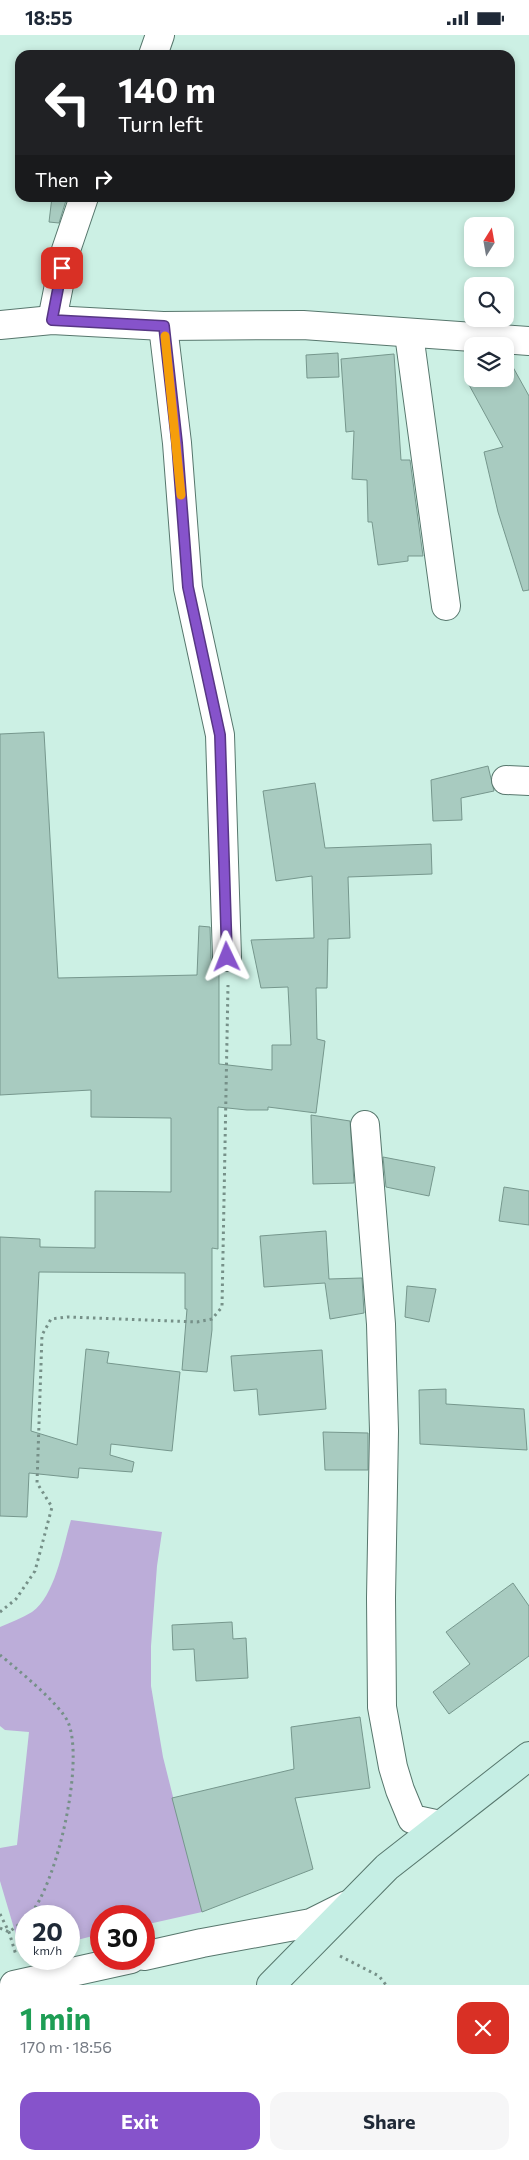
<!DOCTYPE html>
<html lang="en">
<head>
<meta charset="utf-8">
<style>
  body { margin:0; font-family:Commissioner,sans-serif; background:#f6f6f7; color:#1f2937; height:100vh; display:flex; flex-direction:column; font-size:19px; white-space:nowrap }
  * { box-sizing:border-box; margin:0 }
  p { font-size:16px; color:#747a83 }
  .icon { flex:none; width:28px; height:28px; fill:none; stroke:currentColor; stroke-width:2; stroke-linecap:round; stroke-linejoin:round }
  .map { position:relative; height:1950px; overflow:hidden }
  .sheet { display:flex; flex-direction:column; background:#fff; flex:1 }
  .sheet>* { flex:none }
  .guide { position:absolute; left:15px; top:15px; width:500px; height:152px; border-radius:15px; box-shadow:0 2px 8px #0003; background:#202124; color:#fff; overflow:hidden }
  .needle { width:32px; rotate:11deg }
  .buttons { position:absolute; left:464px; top:182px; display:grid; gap:10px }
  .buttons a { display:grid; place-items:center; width:50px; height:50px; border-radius:10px; background:#fff; box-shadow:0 2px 8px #0003; font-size:25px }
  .speed { position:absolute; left:15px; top:1870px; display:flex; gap:10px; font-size:25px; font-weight:700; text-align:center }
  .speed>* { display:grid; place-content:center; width:65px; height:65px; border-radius:50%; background:#fff; box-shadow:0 2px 8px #0003; line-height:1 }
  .speed small { font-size:12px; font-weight:400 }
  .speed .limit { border:8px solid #d22; background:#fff; color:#111 }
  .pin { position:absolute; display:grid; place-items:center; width:42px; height:42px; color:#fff; margin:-21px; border-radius:10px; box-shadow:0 2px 8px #0006 }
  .me { position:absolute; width:55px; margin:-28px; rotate:358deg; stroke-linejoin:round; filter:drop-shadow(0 0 4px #0008) }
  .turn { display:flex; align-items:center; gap:18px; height:105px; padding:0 20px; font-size:22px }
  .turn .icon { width:65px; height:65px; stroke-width:2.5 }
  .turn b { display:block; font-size:35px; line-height:42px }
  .then { display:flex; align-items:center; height:48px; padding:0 20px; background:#0003; gap:10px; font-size:19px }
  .round { display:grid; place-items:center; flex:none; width:52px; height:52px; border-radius:15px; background:#f6f6f7 }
  .head { display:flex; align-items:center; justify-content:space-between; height:85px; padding:0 20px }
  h1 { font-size:30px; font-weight:700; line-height:38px; color:#1e9e55 }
  .cta { display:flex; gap:10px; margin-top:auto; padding:10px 20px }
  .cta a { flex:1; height:58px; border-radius:15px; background:#8653cb; color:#fff; font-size:20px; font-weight:700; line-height:58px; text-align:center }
  .cta a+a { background:#f6f6f7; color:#1f2937 }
  .status { display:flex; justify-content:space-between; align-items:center; height:35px; padding:0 25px; background:#fff; direction:ltr }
  .status svg { height:14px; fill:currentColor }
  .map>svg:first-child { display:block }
</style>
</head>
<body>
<div class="status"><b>18:55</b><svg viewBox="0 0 49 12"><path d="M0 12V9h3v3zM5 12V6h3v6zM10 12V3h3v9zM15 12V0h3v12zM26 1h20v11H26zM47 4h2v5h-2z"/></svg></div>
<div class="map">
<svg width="529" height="1950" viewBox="0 0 529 1950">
  <rect width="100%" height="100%" fill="#ccf0e4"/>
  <!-- green -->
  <path fill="#bcadd9" d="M 71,1485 L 162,1497 L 157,1531 L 151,1611 L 151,1651 L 163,1722 L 202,1877 L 144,1890 L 144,1881 L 101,1881 L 101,1899 L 69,1907 L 69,1881 L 26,1881 L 26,1916 L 21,1917 L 0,1846 L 0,1813 L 17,1810 L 29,1697 L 5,1695 L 0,1691 L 0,1592 C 11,1587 22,1583 32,1577 C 56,1560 63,1511 71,1485 Z"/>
  <!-- building -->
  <g fill="#a8cbc0" stroke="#76978d">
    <polygon points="52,162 67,162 59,188 49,187"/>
    <polygon points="338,318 339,342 307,343 306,320"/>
    <polygon points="394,319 401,425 410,425 423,521 408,521 408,526 378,530 372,487 368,487 367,445 352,444 354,396 346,397 341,324"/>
    <polygon points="509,325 529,361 529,555 523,556 498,477 484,417 503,412 468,348 475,344 505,344 505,327"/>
    <polygon points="44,697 58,943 197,940 199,891 210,892 211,923 214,930 219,935 219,1029 272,1035 272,1010 291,1010 288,952 261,953 251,905 314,903 312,841 276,846 263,756 315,748 325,813 431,809 432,839 348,842 350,903 328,904 327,953 316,953 317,1004 325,1006 316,1078 268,1072 268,1075 247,1075 218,1072 218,1214 212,1213 212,1295 207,1337 182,1335 187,1274 185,1274 185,1238 39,1237 31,1396 77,1410 86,1314 109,1317 107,1328 180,1337 172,1416 111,1409 110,1420 134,1427 132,1437 79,1433 78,1443 29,1438 27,1482 0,1481 0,1202 40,1204 40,1212 95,1213 95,1156 171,1157 171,1083 91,1082 91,1055 0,1060 0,699"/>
    <polygon points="488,731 494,756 461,763 462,785 433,786 431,745"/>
    <polygon points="311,1080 350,1086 354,1148 313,1149"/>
    <polygon points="383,1122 435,1132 429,1161 386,1152"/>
    <polygon points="504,1152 529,1156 529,1190 499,1186"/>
    <polygon points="326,1196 329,1244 362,1243 364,1278 330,1284 325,1248 264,1252 260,1201"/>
    <polygon points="407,1251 436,1254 429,1287 405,1282"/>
    <polygon points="322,1315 326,1374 259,1380 257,1354 234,1356 231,1321"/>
    <polygon points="446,1354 446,1369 524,1374 527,1415 420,1409 419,1355"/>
    <polygon points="323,1397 368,1398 368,1435 325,1435"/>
    <polygon points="513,1548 529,1571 529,1621 449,1679 433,1657 470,1629 446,1597"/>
    <polygon points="232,1587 233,1604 246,1603 248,1643 196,1646 194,1614 173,1615 172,1590"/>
    <polygon points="360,1682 370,1753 295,1763 313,1834 202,1877 172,1763 294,1734 291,1692"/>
  </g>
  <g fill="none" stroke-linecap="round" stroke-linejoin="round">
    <!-- street casing -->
    <g stroke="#57776d" stroke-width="30">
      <g id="street">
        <polyline points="153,20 160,0"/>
        <polyline points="52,285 66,215 84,162"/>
        <polyline points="0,290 52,285 163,291 303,290 529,306"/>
        <polyline points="163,291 177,408 188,553 220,700 227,922"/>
        <polyline points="409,299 446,571"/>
        <polyline points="506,745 529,746"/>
        <polyline points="365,1090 381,1289 384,1396 381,1563 382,1672 393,1732 400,1755 412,1784 440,1790"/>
        <polyline points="144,1921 202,1908 311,1888 347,1870"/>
        <polyline points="14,1950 131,1924"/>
      </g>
    </g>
    <!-- secondary casing -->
    <g stroke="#57776d" stroke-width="30">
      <polyline id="secondary" points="271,1950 387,1832 529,1721"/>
    </g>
    <!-- path -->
    <g stroke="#769088" stroke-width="3" stroke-dasharray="2.5 4" stroke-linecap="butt">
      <polyline points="0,1577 16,1564 35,1536 52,1472 37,1448 42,1300 51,1284 67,1282 197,1287 212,1284 222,1272 228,950"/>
      <path d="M 0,1620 C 16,1633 60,1669 68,1687 C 85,1727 57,1849 29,1881"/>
      <polyline points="0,1879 9,1897 16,1920"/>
      <polyline points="0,1893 9,1897 26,1884"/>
      <polyline points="340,1921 379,1941 386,1950"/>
    </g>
    <!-- street -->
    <use href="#street" stroke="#fff" stroke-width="28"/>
    <!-- secondary -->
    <use href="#secondary" stroke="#c5eee4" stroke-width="28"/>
  </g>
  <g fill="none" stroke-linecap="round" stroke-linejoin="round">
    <!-- route casing -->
    <g stroke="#573684" stroke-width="12">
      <polyline id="route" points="62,233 52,285 164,291 177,408 188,552 220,700 227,922"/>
    </g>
    <!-- route -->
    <use href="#route" stroke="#8653cb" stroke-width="9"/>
    <!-- slow -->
    <polyline stroke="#f59e0b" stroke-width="9" points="165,301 181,460"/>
  </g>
</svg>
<div class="buttons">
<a><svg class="needle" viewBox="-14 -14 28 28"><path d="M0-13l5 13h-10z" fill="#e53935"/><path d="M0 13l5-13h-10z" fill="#747a83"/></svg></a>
<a><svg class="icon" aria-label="search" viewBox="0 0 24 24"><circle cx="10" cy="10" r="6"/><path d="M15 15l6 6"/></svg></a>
<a><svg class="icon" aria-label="layers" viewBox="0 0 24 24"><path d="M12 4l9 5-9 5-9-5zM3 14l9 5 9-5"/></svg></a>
</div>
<div class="speed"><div>20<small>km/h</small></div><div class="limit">30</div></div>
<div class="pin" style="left:62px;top:233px;background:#d93025"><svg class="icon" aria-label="arrive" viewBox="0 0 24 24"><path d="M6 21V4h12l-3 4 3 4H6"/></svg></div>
<svg class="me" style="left:227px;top:922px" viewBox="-20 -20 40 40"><path d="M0-17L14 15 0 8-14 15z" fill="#8653cb" stroke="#fff" stroke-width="4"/></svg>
<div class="guide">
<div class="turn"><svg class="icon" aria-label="left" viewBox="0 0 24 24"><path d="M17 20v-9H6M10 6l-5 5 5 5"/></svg><div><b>140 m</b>Turn left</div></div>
<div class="then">Then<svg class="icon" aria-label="right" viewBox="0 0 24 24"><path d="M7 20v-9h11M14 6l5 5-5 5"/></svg></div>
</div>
</div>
<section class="sheet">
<div class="head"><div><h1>1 min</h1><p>170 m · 18:56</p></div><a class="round" style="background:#d93025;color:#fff"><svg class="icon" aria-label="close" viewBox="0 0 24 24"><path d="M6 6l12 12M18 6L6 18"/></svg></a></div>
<div class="cta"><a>Exit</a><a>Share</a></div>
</section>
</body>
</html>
